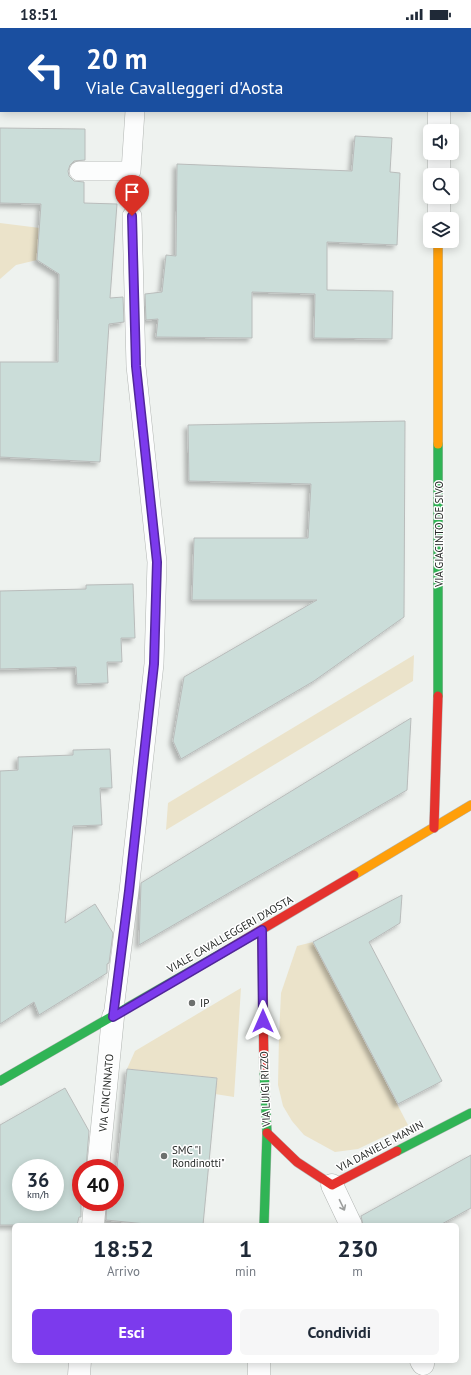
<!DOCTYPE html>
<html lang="it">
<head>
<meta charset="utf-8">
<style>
  body { margin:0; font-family:"PT Sans",sans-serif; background:#f6f6f7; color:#1f2937; height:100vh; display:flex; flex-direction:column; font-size:15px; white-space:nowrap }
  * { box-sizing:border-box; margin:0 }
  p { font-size:13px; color:#747a83 }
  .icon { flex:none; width:22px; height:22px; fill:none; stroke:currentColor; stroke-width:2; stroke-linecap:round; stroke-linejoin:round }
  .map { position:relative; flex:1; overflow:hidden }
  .panel { position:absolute; left:12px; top:1195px; width:447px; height:140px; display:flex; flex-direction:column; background:#fff; border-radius:6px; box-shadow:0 2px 10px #0003 }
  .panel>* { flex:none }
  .hud { position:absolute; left:0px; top:0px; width:471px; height:84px; box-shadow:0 2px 10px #0003; background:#1a4fa0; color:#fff; overflow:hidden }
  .tools { position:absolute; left:423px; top:96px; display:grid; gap:8px }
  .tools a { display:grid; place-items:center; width:36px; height:36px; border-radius:6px; background:#fff; box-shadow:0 2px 10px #0003; font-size:20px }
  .speed { position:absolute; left:12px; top:1131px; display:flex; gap:8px; font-size:20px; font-weight:700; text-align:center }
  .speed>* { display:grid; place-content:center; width:52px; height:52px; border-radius:50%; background:#fff; box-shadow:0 2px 10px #0003; line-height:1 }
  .speed small { font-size:10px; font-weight:400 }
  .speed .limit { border:6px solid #d22; background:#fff; color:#111 }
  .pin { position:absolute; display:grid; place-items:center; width:34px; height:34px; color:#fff; margin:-41px -17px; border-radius:50% 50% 50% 0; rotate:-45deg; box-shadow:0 0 4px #0007 }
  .pin .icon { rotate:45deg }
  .me { position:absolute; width:44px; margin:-22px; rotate:0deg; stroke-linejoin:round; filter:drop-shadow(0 0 3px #0008) }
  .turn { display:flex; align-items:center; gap:14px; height:84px; padding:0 20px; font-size:18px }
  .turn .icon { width:52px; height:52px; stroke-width:2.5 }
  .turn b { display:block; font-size:28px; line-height:34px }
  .eta { display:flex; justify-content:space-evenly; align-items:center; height:68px; text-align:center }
  .eta b { font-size:24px; font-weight:600; line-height:28px }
  .cta { display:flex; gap:8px; margin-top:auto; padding:8px 20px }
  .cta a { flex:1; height:46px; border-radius:6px; background:#7c3aed; color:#fff; font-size:16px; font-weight:600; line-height:46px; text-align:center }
  .cta a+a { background:#f6f6f7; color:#1f2937 }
  .status { display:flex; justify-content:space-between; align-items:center; height:28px; padding:0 20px; background:#fff; direction:ltr }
  .status svg { height:11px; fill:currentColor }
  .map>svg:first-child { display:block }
</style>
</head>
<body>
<div class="status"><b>18:51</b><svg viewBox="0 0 49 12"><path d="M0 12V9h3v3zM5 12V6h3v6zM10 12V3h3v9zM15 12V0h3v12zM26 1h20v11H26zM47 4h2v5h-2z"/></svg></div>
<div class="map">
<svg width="471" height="1347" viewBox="0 0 471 1347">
  <defs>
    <filter id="shadow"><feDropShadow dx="-3.5" dy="3.5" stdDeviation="2" flood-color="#0004"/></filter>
  </defs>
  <rect width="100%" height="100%" fill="#eef2ef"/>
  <!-- green -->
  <g fill="#ebe3ca">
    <polygon points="0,195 40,200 37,232 16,237 0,251"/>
    <polygon points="414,627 413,653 166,802 168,775"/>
    <polygon points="313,914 408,1097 358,1121 335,1124 304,1107 292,1093 283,1078 278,1057 279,1008 281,965 297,918"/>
    <polygon points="241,960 234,1069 215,1066 217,1050 127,1041 135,1023"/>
  </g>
  <!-- building -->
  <g fill="#cbddd9" stroke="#b9bcbb" fill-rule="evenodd" filter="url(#shadow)">
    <polygon points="0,100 85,101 85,132 74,133 70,137 68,143 69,148 74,153 84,154 84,175 117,176 110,270 123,269 124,294 109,296 100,434 0,429 0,334 58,334 59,246 37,232 41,176 0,175"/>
    <polygon points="355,108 392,110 390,144 400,145 397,217 327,214 327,262 393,263 392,311 314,310 315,266 252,264 252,310 156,309 158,291 146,292 145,266 162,264 166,227 176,228 177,136 352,143"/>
    <polygon points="405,393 404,589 314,653 181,731 173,713 184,649 317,572 192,572 194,510 308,510 311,456 189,453 188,397"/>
    <polygon points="133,556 135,610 121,610 122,634 107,634 108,655 77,656 76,639 0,641 0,563 86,561 86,557"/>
    <polygon points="411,690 407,762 139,917 141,855"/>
    <polygon points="110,721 112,760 100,760 102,797 73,798 65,895 95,876 113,905 109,935 107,936 107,945 39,987 34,974 0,996 0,743 18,742 18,729 73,727 73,722"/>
    <polygon points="402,867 400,895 369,914 442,1053 398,1076 313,914"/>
    <polygon points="127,1041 217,1050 203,1197 156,1197 106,1192 107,1174 115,1174 115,1147 116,1149"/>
    <path d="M 65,1060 L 89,1103 L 86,1140 L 81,1140 L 81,1189 L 79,1189 L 77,1197 L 0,1197 L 0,1097 ZM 21,1140 L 55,1140 L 55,1174 L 21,1174 Z"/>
    <polygon points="471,1127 471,1180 440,1197 363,1197 361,1188"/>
  </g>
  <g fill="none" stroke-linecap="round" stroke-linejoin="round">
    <!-- lane casing -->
    <g stroke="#b2b6b3" stroke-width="20">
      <g id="lane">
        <polyline points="141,1 141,0"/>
        <polyline points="79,143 131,143 135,83"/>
        <polyline points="113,989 129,863 154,636 157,534 136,338 132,188"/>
      </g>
    </g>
    <!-- street casing -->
    <g stroke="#b2b6b3" stroke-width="23">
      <g id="street">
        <polyline points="439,0 439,1"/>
        <polyline points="439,83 439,103"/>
        <polyline points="439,147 439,125"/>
        <polyline points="439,191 439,169"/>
        <polyline points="98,1140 113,989"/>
        <polyline points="332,1157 351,1197"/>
        <polyline points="93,1197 95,1174"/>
        <polyline points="421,1333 423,1336"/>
        <polyline points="79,1347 80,1333"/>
        <polyline points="259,1347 259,1333"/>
      </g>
    </g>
    <!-- fast casing -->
    <g stroke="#b2b6b3" stroke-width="10">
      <g id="fast">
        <polyline points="438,668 438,416"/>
        <polyline points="0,1053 222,925"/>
        <polyline points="397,1123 471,1085"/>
        <polyline points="264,1197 267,1105 264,1042"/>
      </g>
    </g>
    <!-- slow casing -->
    <g stroke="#b2b6b3" stroke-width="10">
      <g id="slow">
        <polyline points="438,213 438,416"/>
        <polyline points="354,847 471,777"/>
      </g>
    </g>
    <!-- jam casing -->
    <g stroke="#b2b6b3" stroke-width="10">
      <g id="jam">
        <polyline points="434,800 438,668"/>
        <polyline points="262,902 264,1042"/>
        <polyline points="222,925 354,847"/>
        <polyline points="267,1105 297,1134 332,1157 397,1123"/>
      </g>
    </g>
    <!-- lane -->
    <use href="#lane" stroke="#fcfdfd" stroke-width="19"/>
    <!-- street -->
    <use href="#street" stroke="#fcfdfd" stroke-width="22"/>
    <!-- fast -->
    <use href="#fast" stroke="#30b455" stroke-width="9"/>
    <!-- slow -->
    <use href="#slow" stroke="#ff9f0a" stroke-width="9"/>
    <!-- jam -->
    <use href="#jam" stroke="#e5322d" stroke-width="9"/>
  </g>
  <!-- one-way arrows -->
  <defs><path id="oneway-shaft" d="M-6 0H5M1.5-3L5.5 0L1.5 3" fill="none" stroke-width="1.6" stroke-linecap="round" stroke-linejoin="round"/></defs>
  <use stroke="#9c9e9d" href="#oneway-shaft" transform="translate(342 1177) rotate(64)"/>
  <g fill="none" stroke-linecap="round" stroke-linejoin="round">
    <!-- route casing -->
    <g stroke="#51269a" stroke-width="10">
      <polyline id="route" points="132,188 136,338 157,534 154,636 129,863 113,989 262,902 263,993"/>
    </g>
    <!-- route -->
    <use href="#route" stroke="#7c3aed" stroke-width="7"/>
  </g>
  <!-- markers -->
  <g fill="#6d706e" stroke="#fff" stroke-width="1.5">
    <circle cx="192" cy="975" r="4"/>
    <circle cx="164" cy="1128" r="4"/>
  </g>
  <g text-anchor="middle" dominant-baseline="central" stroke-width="3" stroke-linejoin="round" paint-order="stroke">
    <!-- street labels -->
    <g font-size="11" fill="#272a28" stroke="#fff">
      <text transform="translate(439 506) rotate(-90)">VIA GIACINTO DE SIVO</text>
      <text transform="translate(230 906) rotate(-30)">VIALE CAVALLEGGERI D'AOSTA</text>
      <text transform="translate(265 1061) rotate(-92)">VIA LUIGI RIZZO</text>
      <text transform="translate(106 1065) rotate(-85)">VIA CINCINNATO</text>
      <text transform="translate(380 1118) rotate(-28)">VIA DANIELE MANIN</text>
    </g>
    <!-- poi labels -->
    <g font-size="11" fill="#272a28" stroke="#fff" text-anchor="start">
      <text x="200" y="975">IP</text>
      <text x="172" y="1122">SMC "I<tspan x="172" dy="13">Rondinotti"</tspan></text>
    </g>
  </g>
</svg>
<div class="tools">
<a><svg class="icon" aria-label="sound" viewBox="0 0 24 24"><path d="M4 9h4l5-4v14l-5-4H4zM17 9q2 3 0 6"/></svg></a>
<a><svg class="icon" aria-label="search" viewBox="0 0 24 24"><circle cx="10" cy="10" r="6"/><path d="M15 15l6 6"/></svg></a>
<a><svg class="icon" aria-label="layers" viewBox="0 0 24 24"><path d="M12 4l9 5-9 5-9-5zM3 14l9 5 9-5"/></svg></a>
</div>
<div class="speed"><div>36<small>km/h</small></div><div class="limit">40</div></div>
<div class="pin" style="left:132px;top:188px;background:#d93025"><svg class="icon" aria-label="arrive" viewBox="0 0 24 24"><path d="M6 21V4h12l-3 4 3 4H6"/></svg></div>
<svg class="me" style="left:263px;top:993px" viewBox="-20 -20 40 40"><path d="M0-17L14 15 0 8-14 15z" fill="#7c3aed" stroke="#fff" stroke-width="4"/></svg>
<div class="hud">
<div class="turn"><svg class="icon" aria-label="left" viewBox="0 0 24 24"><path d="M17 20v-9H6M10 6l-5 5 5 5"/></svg><div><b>20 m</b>Viale Cavalleggeri d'Aosta</div></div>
</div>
<section class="panel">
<div class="eta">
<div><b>18:52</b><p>Arrivo</p></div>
<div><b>1</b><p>min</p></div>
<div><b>230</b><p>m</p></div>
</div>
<div class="cta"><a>Esci</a><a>Condividi</a></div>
</section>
</div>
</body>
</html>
